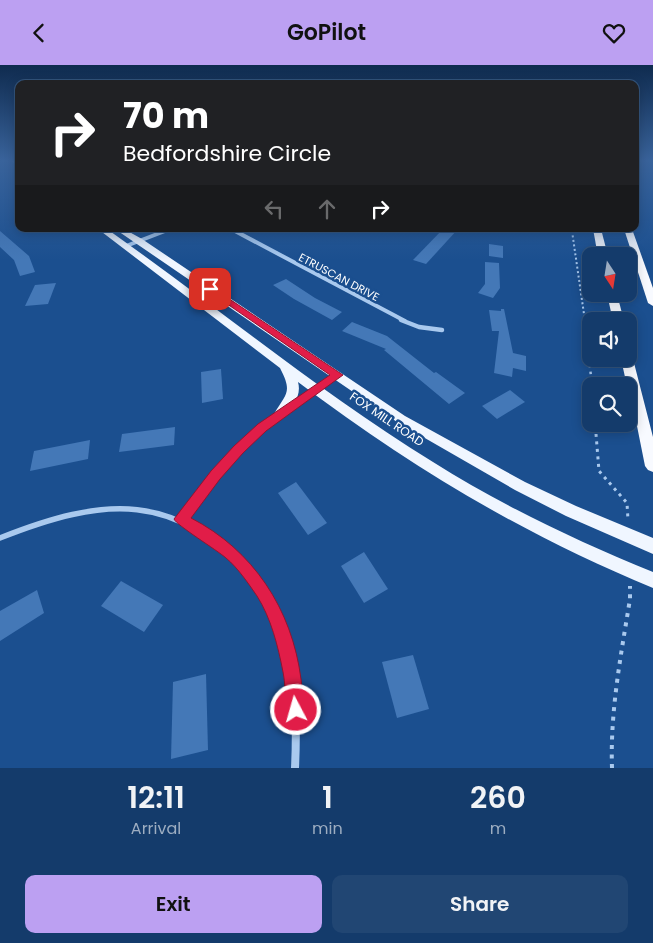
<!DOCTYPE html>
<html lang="en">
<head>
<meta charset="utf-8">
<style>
  body { margin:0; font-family:Poppins,sans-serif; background:#214673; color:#f1f3f6; height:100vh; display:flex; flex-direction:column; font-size:19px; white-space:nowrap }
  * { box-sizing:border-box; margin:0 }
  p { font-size:16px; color:#9dadc1 }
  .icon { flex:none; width:28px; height:28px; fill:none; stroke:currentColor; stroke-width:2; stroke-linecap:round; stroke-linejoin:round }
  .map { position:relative; height:703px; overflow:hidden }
  .sheet { display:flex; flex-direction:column; background:#143b6b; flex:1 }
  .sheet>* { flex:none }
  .guide { position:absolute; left:15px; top:15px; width:624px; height:152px; border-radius:10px; box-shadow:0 2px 12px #0003,0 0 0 1px #33557e; background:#202124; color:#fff; overflow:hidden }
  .needle { width:32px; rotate:168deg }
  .controls { position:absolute; left:582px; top:182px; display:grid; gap:10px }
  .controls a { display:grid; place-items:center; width:55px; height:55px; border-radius:10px; background:#143b6b; box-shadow:0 2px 12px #0003,0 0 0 1px #33557e; font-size:25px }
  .pin { position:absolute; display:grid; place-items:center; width:42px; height:42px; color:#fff; margin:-21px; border-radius:10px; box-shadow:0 2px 8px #0006 }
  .me { position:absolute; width:55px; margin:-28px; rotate:354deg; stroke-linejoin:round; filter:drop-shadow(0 0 4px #0008) }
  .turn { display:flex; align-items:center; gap:18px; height:105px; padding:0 25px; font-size:22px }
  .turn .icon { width:65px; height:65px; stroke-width:2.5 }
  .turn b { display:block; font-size:35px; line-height:42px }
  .lanes { display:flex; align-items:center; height:48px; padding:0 25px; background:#0003; justify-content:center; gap:25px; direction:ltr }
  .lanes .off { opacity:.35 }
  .eta { display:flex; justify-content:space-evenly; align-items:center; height:85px; text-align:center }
  .eta b { font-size:30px; font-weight:600; line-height:35px }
  .primary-button { display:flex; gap:10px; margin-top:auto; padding:10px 25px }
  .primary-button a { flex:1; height:58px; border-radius:10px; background:#bca0f2; color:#111; font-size:20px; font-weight:600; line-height:58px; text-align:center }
  .primary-button a+a { background:#214673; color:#f1f3f6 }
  header { display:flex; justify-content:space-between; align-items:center; height:65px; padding:0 25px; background:#bca0f2; color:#111; font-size:22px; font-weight:600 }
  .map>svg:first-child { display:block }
</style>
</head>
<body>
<header><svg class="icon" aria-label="back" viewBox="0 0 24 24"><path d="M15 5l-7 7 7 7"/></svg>GoPilot<svg class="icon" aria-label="heart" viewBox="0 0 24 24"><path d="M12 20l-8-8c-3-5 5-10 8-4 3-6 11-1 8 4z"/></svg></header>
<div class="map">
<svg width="653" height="703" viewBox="0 0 653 703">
  <rect width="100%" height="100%" fill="#1b4f8f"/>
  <!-- building -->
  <g fill="#4478b7">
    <polygon points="443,164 458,164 426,199 413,195"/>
    <polygon points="0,166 29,191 35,207 20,211 14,195 0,182"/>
    <polygon points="489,179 503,181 503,193 489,191"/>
    <polygon points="485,197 499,198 500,223 493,233 478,228 485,219"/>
    <polygon points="286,214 315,233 342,247 332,255 294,234 273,220"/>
    <polygon points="56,218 48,239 25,241 35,220"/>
    <polygon points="501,244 504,244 513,288 526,291 526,306 513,303 512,312 494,308 499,266 492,266 489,245 501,246"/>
    <polygon points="352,257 387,271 434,308 436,307 465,328 449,339 384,285 386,284 342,266"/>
    <polygon points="221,304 223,334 202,338 201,307"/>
    <polygon points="510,325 525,337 497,354 482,341"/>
    <polygon points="175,362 174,380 119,387 122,369"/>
    <polygon points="90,375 88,394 30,406 34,386"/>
    <polygon points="296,417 327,458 308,470 278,428"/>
    <polygon points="364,487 388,524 364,538 341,501"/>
    <polygon points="121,516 163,540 144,567 101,541"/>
    <polygon points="37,525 44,548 0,576 0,546"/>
    <polygon points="413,590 429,644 397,653 382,597"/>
    <polygon points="206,609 208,685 171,694 173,617"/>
  </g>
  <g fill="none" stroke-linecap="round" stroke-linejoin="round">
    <!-- path-far4 -->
    <polyline stroke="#a9c9ee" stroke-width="1" stroke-dasharray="1 2" stroke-linecap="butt" points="572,164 572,167"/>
    <!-- path-far3 -->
    <polyline stroke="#a9c9ee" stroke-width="2" stroke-dasharray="2 2.5" stroke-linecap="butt" points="572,166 585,256"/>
    <!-- path-far2 -->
    <g stroke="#a9c9ee" stroke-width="2.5" stroke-dasharray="2.5 4" stroke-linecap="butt">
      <polyline points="585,255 592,321"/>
      <polyline points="595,359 596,371"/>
    </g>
    <!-- path-far1 -->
    <polyline stroke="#a9c9ee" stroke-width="3" stroke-dasharray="3 4.5" stroke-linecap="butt" points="596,369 599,406 627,438 628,455"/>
    <!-- path -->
    <path stroke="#a9c9ee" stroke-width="4" stroke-dasharray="4 5.5" stroke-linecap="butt" d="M 612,703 C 610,646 621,590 630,534 L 630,521"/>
    <!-- minor-far4 -->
    <g stroke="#a9c9ee" stroke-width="2.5">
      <polyline points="232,164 237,167"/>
      <polyline points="162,167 169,164"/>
    </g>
    <!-- minor-far3 -->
    <g stroke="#a9c9ee" stroke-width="4">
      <polyline points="235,166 405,256"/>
      <polyline points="126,181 165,166"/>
    </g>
    <!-- minor-far2 -->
    <g stroke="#a9c9ee" stroke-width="4.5">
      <polyline points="401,255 419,262 442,265"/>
      <polyline points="288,343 337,310"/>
      <polyline points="252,371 281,348"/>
    </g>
    <!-- minor-far1 -->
    <g stroke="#a9c9ee" stroke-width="5.5">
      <polyline points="181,454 227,397 254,369"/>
      <path d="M 0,473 C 103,432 178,424 254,517"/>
    </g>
    <!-- minor -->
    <path stroke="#a9c9ee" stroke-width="8" d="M 253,516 C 295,567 298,640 295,703"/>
    <!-- primary -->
    <g fill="#f0f6ff" fill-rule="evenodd">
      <polygon points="11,96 19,96 19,101"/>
      <path d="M 98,164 L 107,164 C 216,241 319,327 433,397 C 503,441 577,476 653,507 L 653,523 C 522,469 411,402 298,317 C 302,331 292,342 284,352 L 276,352 L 274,349 C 286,328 293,328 280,303 Z"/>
      <polygon points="115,164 124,164 142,174 405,351 525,417 576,441 653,473 653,489 566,451 515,425 397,357"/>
    </g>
    <!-- trunk -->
    <g fill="#f8faff" fill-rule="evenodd">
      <polygon points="593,164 601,164 608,191 598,191"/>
      <polygon points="624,164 632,164 653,223 653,241 648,238"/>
      <polygon points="607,229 617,229 624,256 613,256"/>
      <polygon points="629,290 633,294 653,372 653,407 648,405 645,401 629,321 627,321 621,294 629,294"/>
    </g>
  </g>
  <!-- sky -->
  <linearGradient id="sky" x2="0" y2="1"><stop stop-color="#0f2b4f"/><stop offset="0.49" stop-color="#39639b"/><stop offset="1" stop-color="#39639b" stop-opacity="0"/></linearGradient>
  <rect width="653" height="195" fill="url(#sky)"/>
  <!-- route -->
  <path fill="#e11d48" stroke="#92132f" d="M 210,221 L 343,310 L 266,366 L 243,388 L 220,414 L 191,453 C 253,485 292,544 301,614 C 302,626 307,640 302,652 L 296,654 L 290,652 C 284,638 286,621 283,607 C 278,581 271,553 257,531 C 248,518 238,503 226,493 C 217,485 176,460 174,454 L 211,406 L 234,381 L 258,359 L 330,310 L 207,225 L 207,222 Z"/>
  <g text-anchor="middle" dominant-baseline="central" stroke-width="5" stroke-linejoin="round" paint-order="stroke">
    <!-- far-street labels -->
    <g font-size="11" fill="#fff" stroke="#1b4f8f">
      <text transform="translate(339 212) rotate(28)">ETRUSCAN DRIVE</text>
    </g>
    <!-- street labels -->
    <g font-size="12" fill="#fff" stroke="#1b4f8f">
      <text transform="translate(387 354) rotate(34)">FOX MILL ROAD</text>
    </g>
  </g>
</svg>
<div class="controls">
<a><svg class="needle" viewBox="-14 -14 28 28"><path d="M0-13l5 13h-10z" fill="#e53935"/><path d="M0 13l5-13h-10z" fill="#9dadc1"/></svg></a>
<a><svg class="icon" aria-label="sound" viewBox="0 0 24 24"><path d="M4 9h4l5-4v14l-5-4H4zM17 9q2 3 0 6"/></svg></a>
<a><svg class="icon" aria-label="search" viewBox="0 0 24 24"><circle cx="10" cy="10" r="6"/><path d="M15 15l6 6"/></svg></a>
</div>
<div class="pin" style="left:210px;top:224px;background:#d93025"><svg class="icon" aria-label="arrive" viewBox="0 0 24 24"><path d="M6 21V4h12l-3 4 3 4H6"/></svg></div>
<svg class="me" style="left:296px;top:645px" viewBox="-20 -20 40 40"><circle r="17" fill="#e11d48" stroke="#fff" stroke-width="3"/><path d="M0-11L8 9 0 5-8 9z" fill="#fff"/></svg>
<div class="guide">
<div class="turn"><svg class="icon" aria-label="right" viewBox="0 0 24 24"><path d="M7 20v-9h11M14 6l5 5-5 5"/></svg><div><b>70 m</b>Bedfordshire Circle</div></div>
<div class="lanes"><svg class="icon off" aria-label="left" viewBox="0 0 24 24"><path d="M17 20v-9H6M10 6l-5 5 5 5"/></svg><svg class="icon off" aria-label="ahead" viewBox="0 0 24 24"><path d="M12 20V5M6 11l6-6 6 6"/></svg><svg class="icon" aria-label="right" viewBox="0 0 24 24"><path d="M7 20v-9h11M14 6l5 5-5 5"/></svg></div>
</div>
</div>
<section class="sheet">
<div class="eta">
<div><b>12:11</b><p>Arrival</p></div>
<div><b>1</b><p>min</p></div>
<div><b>260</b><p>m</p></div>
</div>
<div class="primary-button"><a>Exit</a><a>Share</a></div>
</section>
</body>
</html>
